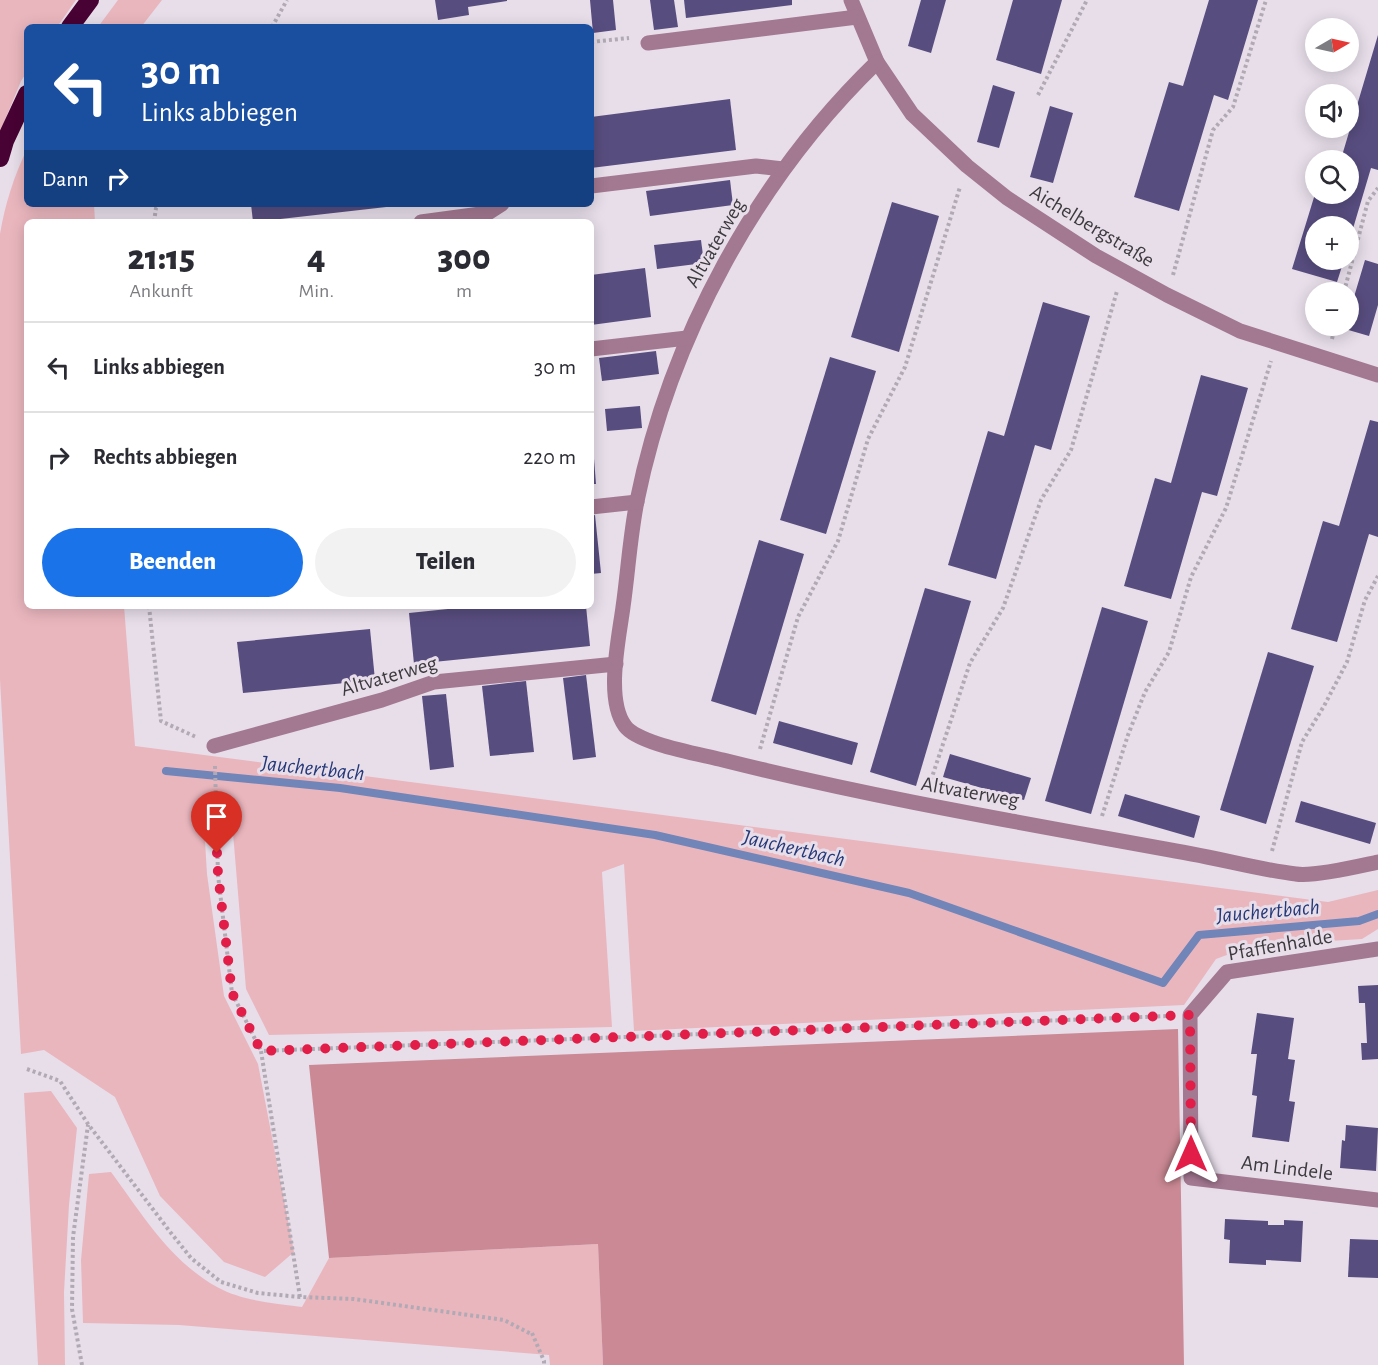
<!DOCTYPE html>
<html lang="de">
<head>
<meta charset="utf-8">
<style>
  body { margin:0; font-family:"Alegreya Sans",sans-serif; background:#f2f2f3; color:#2b2b33; height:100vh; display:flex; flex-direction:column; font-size:22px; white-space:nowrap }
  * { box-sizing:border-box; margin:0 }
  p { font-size:20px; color:#7c7c81 }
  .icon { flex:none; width:33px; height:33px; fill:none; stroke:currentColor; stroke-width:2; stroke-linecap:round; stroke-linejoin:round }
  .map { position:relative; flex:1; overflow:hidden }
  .side { position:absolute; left:24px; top:219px; width:570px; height:390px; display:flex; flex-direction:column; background:#fff; border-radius:9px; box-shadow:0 3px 15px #0003 }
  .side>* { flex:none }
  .banner { position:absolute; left:24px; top:24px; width:570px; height:183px; border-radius:9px; box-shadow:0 3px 15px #0003; background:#1a4fa0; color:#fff; overflow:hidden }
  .needle { width:39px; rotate:81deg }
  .tools { position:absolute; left:1305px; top:18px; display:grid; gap:12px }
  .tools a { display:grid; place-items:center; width:54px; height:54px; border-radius:50%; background:#fff; box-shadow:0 3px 15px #0003; font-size:30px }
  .pin { position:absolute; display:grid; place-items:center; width:51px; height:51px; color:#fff; margin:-62px -26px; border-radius:50% 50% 50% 0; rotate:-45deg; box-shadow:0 0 6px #0007 }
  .pin .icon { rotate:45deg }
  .me { position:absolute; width:66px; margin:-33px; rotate:0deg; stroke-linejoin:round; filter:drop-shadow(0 0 4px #0008) }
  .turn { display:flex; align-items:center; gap:21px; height:126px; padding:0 18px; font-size:27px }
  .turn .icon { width:78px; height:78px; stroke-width:2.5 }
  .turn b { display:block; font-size:42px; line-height:51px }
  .then { display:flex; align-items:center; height:57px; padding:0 18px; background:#0003; gap:12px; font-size:22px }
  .eta { display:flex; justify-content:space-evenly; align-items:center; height:102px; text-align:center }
  .eta b { font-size:36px; font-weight:800; line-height:42px }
  .action { display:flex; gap:12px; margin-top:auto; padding:12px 18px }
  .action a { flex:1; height:69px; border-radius:36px; background:#1a73e8; color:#fff; font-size:24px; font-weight:800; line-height:69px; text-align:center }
  .action a+a { background:#f2f2f3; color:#2b2b33 }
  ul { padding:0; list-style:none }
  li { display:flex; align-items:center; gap:18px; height:90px; padding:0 18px; border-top:2px solid #e1e1e2 }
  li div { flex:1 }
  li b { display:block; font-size:22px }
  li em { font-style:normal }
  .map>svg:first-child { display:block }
</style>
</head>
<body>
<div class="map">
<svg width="1378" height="1365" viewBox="0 0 1378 1365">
  <rect width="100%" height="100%" fill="#e7deea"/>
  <!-- green -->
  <g fill="#eab6be">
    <polygon points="0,0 76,0 57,27 27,27 27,72 21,81 0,132"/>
    <polygon points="118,0 162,0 141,27 98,27"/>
    <path d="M 27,149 L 27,204 L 94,204 L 95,222 L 27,222 L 27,606 L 124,606 L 135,746 L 1328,902 L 1378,890 L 1378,929 L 1362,939 L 1251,946 L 1216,959 L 1184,1005 L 634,1031 L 624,864 L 602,872 L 612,1027 L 269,1035 L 246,989 L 231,809 L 203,808 L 207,874 L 224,996 L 258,1064 L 294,1252 L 265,1277 L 224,1262 L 160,1196 L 115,1097 L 44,1050 L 21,1054 L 0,680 L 0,234 C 5,204 14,176 27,149 Z"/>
    <polygon points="51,1091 77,1128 69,1205 64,1292 65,1365 38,1365 24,1093"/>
    <path d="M 111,1172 C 142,1214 170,1261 217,1287 C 242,1301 274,1303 302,1307 L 329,1258 L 598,1244 L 603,1365 L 550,1365 L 549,1355 L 179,1325 L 83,1323 L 81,1260 L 89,1174 Z"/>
  </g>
  <!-- forest -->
  <polygon fill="#ca8994" points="1178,1029 1184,1365 603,1365 598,1244 329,1258 309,1065"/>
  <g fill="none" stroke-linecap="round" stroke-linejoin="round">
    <!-- stream -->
    <polyline stroke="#7185b8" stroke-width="8" points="166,771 340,788 655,835 909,893 1163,983 1199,935 1359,921 1378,914"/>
  </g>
  <!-- building -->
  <g fill="#584d7f">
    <polygon points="435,0 507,0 507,1 468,7 469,15 438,20"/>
    <polygon points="590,0 613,0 616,30 593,33"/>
    <polygon points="650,0 674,0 678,27 654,30"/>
    <polygon points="684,0 792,0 792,5 686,18"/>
    <polygon points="921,0 946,0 931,53 908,46"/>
    <polygon points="1013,0 1062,0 1041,74 996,60"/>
    <polygon points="1209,0 1258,0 1228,100 1214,95 1179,211 1134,197 1169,82 1183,86"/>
    <polygon points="1378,35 1378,170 1371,168 1349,242 1348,226 1316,226 1316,260 1344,260 1337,282 1292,269 1315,194 1348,194 1348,160 1324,160 1326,154 1341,159"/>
    <polygon points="993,85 1015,92 999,148 977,142"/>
    <polygon points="730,99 736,150 591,168 591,117"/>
    <polygon points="1050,106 1073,113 1053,183 1030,177"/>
    <polygon points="730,180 733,205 650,216 646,191"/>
    <polygon points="892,202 939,216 899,352 851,337"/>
    <polygon points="251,204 404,204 404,205 253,222"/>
    <polygon points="701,240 704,263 657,269 654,245"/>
    <polygon points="1365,260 1378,264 1378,305 1369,336 1345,329 1346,326 1348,326 1348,317"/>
    <polygon points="645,268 651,317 591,325 591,275"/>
    <polygon points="1043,302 1090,316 1051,450 1035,445 996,579 948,565 988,431 1004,436"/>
    <polygon points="656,351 659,374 602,381 599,358"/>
    <polygon points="830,357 876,371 826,534 780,520"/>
    <polygon points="1201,375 1248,388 1217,496 1202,492 1171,599 1124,586 1155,478 1171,483"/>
    <polygon points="640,406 642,428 607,431 605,409"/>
    <polygon points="1370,420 1378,422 1378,537 1369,534 1337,642 1291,629 1323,521 1339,526"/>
    <polygon points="593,446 596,484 591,484 591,447"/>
    <polygon points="595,515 601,573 591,574 591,516"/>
    <polygon points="759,540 804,554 756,715 711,701"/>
    <polygon points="925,588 971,601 916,786 870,772"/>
    <polygon points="477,606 586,606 590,646 414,664 409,613"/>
    <polygon points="1102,607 1148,621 1091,814 1045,801"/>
    <polygon points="370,629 375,680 243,693 237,642"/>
    <polygon points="1268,652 1314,666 1266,824 1220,810"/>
    <polygon points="586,675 596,757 573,760 563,678"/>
    <polygon points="526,681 534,752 490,756 482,686"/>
    <polygon points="446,694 454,767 430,770 422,696"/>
    <polygon points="779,721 858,743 852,765 773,743"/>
    <polygon points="950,754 1031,778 1024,800 943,777"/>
    <polygon points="1125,794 1200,816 1194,838 1118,816"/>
    <polygon points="1301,801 1376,823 1370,844 1295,822"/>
    <polygon points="1378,985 1378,1059 1362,1060 1361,1043 1367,1043 1365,1003 1359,1003 1358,986"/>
    <polygon points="1257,1013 1294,1018 1288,1059 1295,1060 1289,1101 1295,1102 1289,1142 1252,1137 1257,1096 1252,1095 1257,1054 1251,1054"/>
    <polygon points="1346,1125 1378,1128 1376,1171 1340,1168 1342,1140 1345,1141"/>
    <polygon points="1225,1219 1268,1221 1268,1225 1284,1225 1284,1220 1303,1221 1301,1262 1266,1260 1266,1265 1229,1263 1230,1240 1224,1239"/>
    <polygon points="1350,1239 1378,1240 1378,1278 1348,1277"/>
  </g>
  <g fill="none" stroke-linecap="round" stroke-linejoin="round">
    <!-- path -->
    <g stroke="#b1aab4" stroke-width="4" stroke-dasharray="3 3" stroke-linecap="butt">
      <polyline points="272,27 287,0"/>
      <polyline points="591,42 629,38"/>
      <polyline points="1038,95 1087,0"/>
      <polyline points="154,222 156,208 159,204"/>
      <polyline points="1173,275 1213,130 1233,107 1266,0"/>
      <polyline points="1344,292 1368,201 1378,188"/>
      <polyline points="1332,339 1335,326"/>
      <polyline points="149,606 161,721 196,737"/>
      <polyline points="760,749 798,617 838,541 868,439 905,367 960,187"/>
      <polyline points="215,766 218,875 232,993 261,1051"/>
      <polyline points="929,786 970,663 1003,608 1041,500 1071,450 1117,291"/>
      <polyline points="1102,816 1128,735 1145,692 1169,652 1191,577 1226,508 1271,361"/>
      <polyline points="1272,851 1302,742 1324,706 1347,662 1365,600 1378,576"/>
      <polyline points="27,1069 60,1081 88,1124 171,1233 191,1258 221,1282 258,1293 300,1297 354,1299 504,1320 531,1334 532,1333 544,1361 544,1365"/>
      <polyline points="300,1297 261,1051 1169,1016"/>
      <polyline points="82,1365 72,1309 73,1237 88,1125"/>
    </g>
    <!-- minor -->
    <g stroke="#a37891" stroke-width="15">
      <polyline points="851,0 877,62 912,114 967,166 1007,198 1096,256 1167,295 1240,331 1378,375"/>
      <polyline points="648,43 857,17"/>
      <path d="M 877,62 C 757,178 670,338 637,501 C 630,536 628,572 623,607 C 619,638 605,699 625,726 C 638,744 700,754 723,760 C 878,799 1035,825 1192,854 C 1226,860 1261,870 1296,874 C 1313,877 1359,866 1378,862"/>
      <polyline points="591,186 756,166 783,169"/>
      <polyline points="421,222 488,213 502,204"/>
      <polyline points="591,349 687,338"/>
      <polyline points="591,507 637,502"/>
      <polyline points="214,746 382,700 434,682 616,664"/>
      <polyline points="1378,949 1227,972 1190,1015 1191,1178 1378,1200"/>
    </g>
    <!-- highway -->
    <g stroke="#480234" stroke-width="18">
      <polyline points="70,27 90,0"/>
      <polyline points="0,158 5,141 27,94"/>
    </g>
  </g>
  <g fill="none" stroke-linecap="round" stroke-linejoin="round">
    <!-- route -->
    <polyline stroke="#e11d48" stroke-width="10" stroke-dasharray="0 18" points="217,853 218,874 232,993 261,1051 1190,1015 1191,1154"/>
  </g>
  <g text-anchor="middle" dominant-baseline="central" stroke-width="6" stroke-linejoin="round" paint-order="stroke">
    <!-- street labels -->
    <g font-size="21" fill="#3d3a3f" stroke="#e7deea">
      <text transform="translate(1092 226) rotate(31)">Aichelbergstraße</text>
      <text transform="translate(715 243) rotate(-60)">Altvaterweg</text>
      <text transform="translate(389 676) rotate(-16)">Altvaterweg</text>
      <text transform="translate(970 792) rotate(10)">Altvaterweg</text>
      <text transform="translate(1280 945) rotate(-10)">Pfaffenhalde</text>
      <text transform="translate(1287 1168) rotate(7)">Am Lindele</text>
    </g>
    <!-- water labels -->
    <g font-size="22" font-style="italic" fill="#253978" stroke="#e7deea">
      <text transform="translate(313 768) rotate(6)">Jauchertbach</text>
      <text transform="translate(794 848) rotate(13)">Jauchertbach</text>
      <text transform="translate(1268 911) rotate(-5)">Jauchertbach</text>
    </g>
  </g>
</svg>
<div class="tools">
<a><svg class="needle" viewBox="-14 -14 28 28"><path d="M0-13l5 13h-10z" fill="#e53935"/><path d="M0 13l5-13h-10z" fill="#7c7c81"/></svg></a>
<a><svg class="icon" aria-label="sound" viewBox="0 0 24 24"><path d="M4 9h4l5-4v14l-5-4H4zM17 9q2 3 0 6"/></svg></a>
<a><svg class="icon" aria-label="search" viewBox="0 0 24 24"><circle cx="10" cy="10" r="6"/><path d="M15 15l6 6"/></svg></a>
<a>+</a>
<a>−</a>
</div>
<div class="pin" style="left:217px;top:853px;background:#d93025"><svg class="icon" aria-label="arrive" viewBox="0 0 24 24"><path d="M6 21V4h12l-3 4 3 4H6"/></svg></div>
<svg class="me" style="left:1191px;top:1154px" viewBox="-20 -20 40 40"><path d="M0-17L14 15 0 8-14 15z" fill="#e11d48" stroke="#fff" stroke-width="4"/></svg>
<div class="banner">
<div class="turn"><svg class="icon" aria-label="left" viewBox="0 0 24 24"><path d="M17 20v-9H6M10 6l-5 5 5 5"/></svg><div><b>30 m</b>Links abbiegen</div></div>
<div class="then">Dann<svg class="icon" aria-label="right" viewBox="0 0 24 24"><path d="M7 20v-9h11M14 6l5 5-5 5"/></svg></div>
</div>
<section class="side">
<div class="eta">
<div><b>21:15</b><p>Ankunft</p></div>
<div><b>4</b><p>Min.</p></div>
<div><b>300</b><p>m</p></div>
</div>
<ul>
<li><svg class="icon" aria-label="left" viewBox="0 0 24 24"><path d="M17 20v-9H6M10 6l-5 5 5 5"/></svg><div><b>Links abbiegen</b></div><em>30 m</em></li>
<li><svg class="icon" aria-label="right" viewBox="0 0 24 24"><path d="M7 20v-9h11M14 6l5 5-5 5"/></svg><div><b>Rechts abbiegen</b></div><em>220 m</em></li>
</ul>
<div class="action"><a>Beenden</a><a>Teilen</a></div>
</section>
</div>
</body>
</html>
